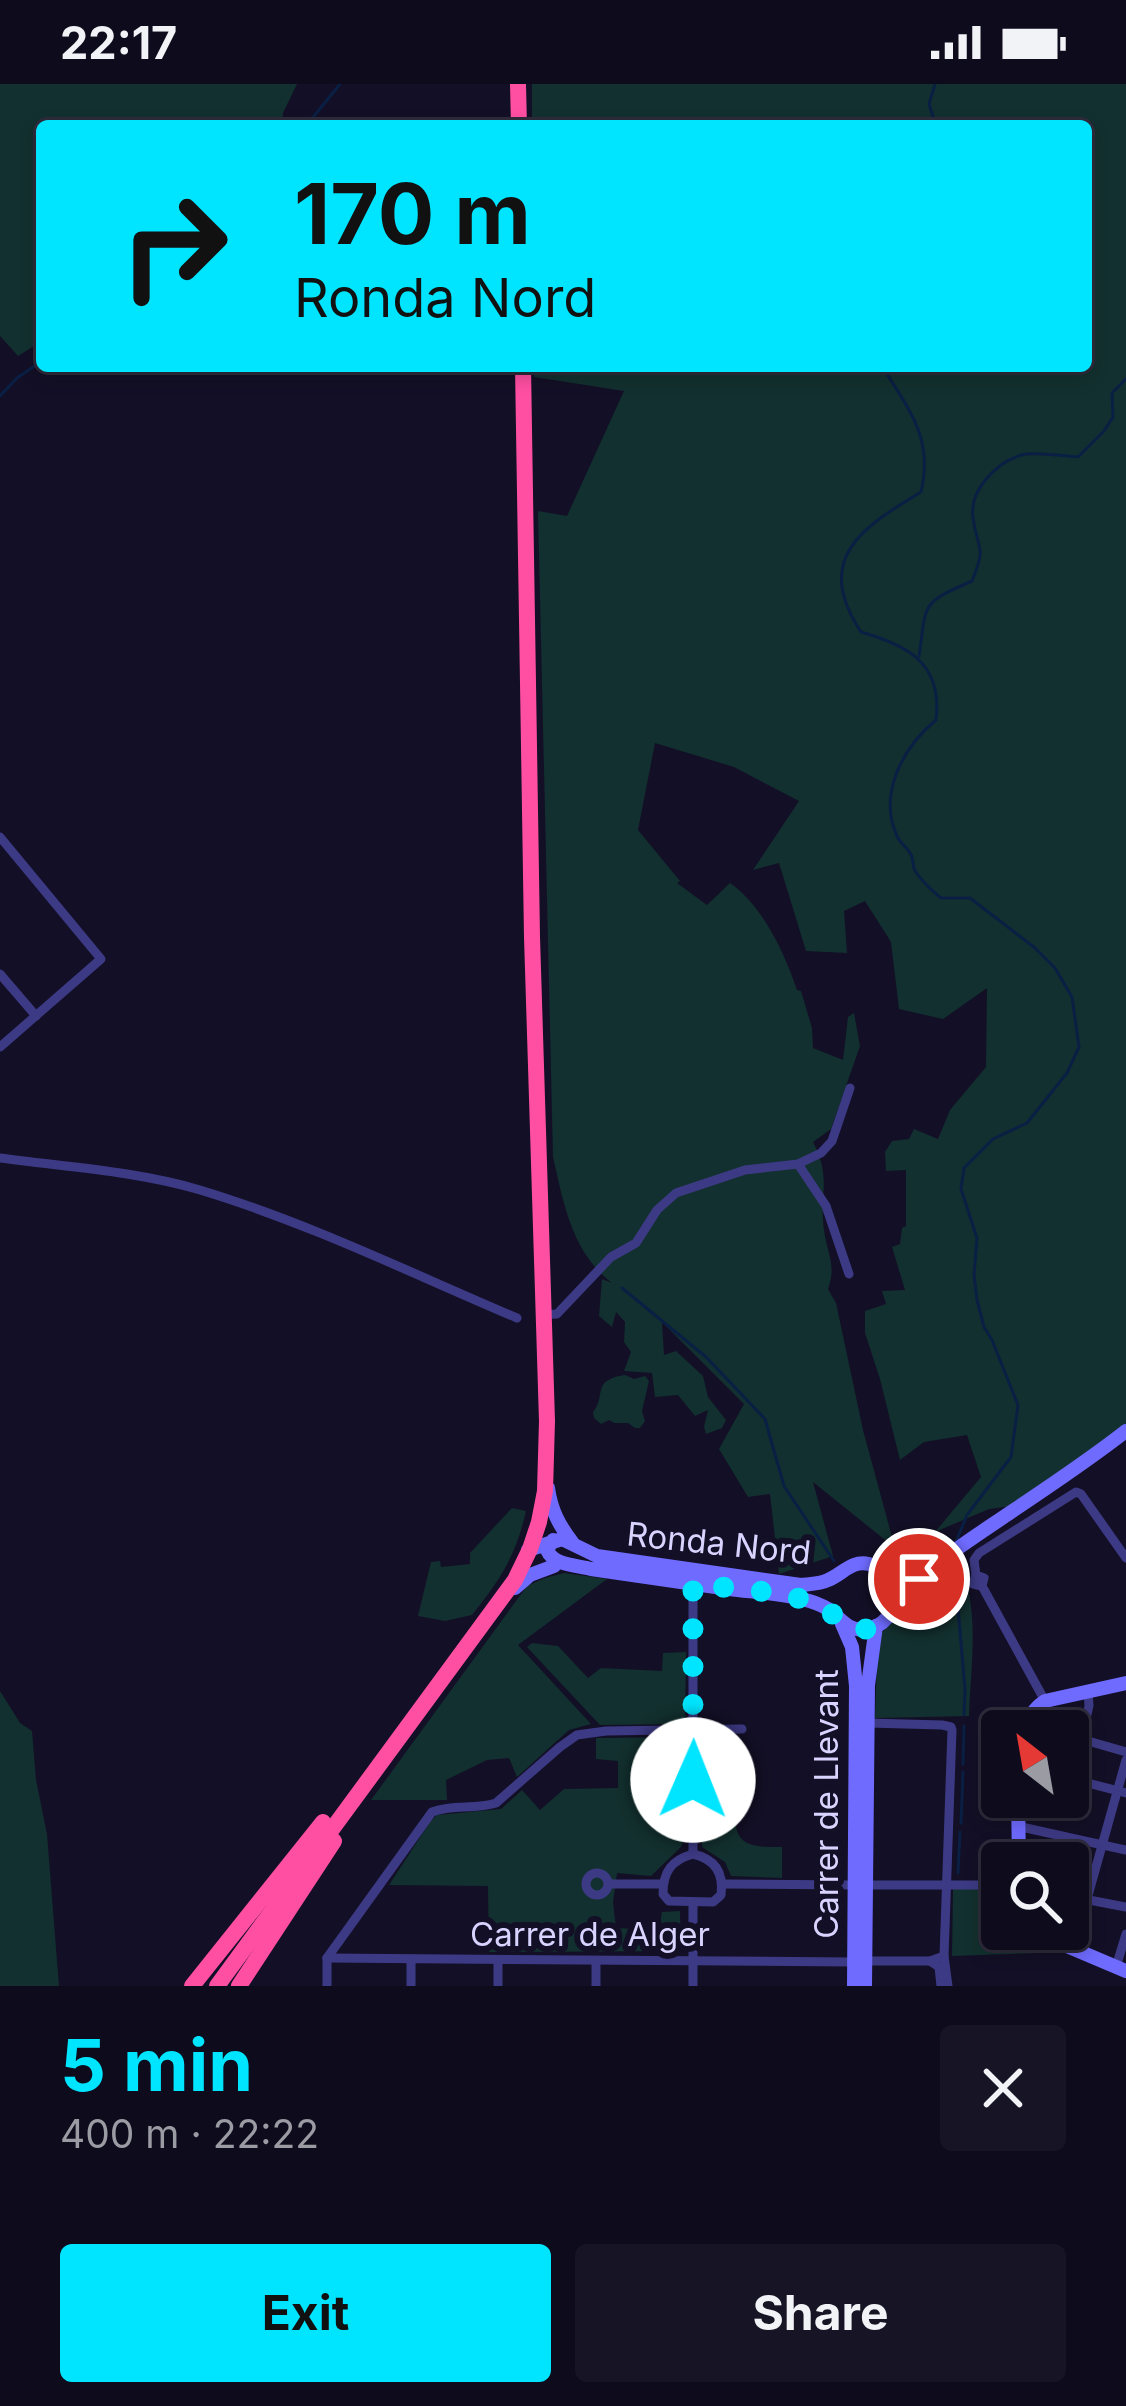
<!DOCTYPE html>
<html lang="en">
<head>
<meta charset="utf-8">
<style>
  body { margin:0; font-family:Inter,sans-serif; background:#171425; color:#f1f3f6; height:100vh; display:flex; flex-direction:column; font-size:45px; white-space:nowrap }
  * { box-sizing:border-box; margin:0 }
  p { font-size:39px; color:#9b9ba3 }
  .icon { flex:none; width:66px; height:66px; fill:none; stroke:currentColor; stroke-width:2; stroke-linecap:round; stroke-linejoin:round }
  .map { position:relative; height:1902px; overflow:hidden }
  .panel { display:flex; flex-direction:column; background:#0e0b1c; flex:1 }
  .panel>* { flex:none }
  .banner { position:absolute; left:36px; top:36px; width:1056px; height:252px; border-radius:12px; box-shadow:0 6px 18px #0003,0 0 0 3px #2e2b3b; background:#00e5ff; color:#111; overflow:hidden }
  .needle { width:78px; rotate:329deg }
  .tools { position:absolute; left:981px; top:1626px; display:grid; gap:24px }
  .tools a { display:grid; place-items:center; width:108px; height:108px; border-radius:12px; background:#0e0b1c; box-shadow:0 6px 18px #0003,0 0 0 3px #2e2b3b; font-size:60px }
  .pin { position:absolute; display:grid; place-items:center; width:102px; height:102px; color:#fff; margin:-51px; border:6px solid #fff; border-radius:50%; box-shadow:0 3px 12px #0007 }
  .me { position:absolute; width:132px; margin:-66px; rotate:1deg; stroke-linejoin:round; filter:drop-shadow(0 0 9px #0008) }
  .turn { display:flex; align-items:center; gap:42px; height:252px; padding:0 60px; font-size:54px }
  .turn .icon { width:156px; height:156px; stroke-width:2.5 }
  .turn b { display:block; font-size:84px; line-height:102px }
  .round { display:grid; place-items:center; flex:none; width:126px; height:126px; border-radius:12px; background:#171425 }
  .head { display:flex; align-items:center; justify-content:space-between; height:204px; padding:0 60px }
  h1 { font-size:72px; font-weight:700; line-height:90px; color:#00e5ff }
  .action { display:flex; gap:24px; margin-top:auto; padding:24px 60px }
  .action a { flex:1; height:138px; border-radius:12px; background:#00e5ff; color:#111; font-size:48px; font-weight:700; line-height:138px; text-align:center }
  .action a+a { background:#171425; color:#f1f3f6 }
  .status { display:flex; justify-content:space-between; align-items:center; height:84px; padding:0 60px; background:#0e0b1c; direction:ltr }
  .status svg { height:33px; fill:currentColor }
  .map>svg:first-child { display:block }
</style>
</head>
<body>
<div class="status"><b>22:17</b><svg viewBox="0 0 49 12"><path d="M0 12V9h3v3zM5 12V6h3v6zM10 12V3h3v9zM15 12V0h3v12zM26 1h20v11H26zM47 4h2v5h-2z"/></svg></div>
<div class="map">
<svg width="1126" height="1902" viewBox="0 0 1126 1902">
  <rect width="100%" height="100%" fill="#130f26"/>
  <!-- green -->
  <g fill="#12302f">
    <polygon points="0,0 297,0 283,29 282,42 42,42 42,257 18,272 0,252"/>
    <path d="M 532,0 L 1126,0 L 1126,1341 L 1012,1422 L 989,1425 L 935,1448 L 981,1393 L 967,1351 L 924,1358 L 900,1376 L 880,1295 L 865,1249 L 865,1227 L 886,1220 L 882,1207 L 905,1206 L 892,1163 L 900,1160 L 902,1144 L 906,1142 L 906,1086 L 886,1087 L 885,1068 L 892,1057 L 909,1055 L 914,1045 L 938,1055 L 950,1026 L 986,983 L 987,904 L 943,935 L 899,925 L 891,858 L 865,817 L 844,827 L 847,869 L 806,867 L 779,779 L 753,786 L 799,717 L 734,683 L 655,659 L 638,746 L 680,797 L 677,799 L 707,821 L 730,799 C 763,822 785,870 797,906 L 801,907 L 812,944 L 813,964 L 843,976 L 848,933 L 854,929 L 860,962 L 831,1045 L 813,1058 C 832,1094 819,1111 824,1146 C 827,1170 837,1181 828,1205 L 836,1219 L 863,1346 L 895,1464 L 813,1398 L 833,1472 L 779,1490 L 770,1410 L 748,1413 L 719,1365 L 744,1320 L 662,1238 L 664,1271 L 676,1267 L 703,1292 L 708,1313 L 726,1336 L 722,1344 L 706,1350 L 704,1343 L 708,1326 L 695,1332 L 678,1311 L 655,1313 L 652,1289 L 624,1287 L 631,1268 L 624,1258 L 625,1238 L 616,1228 L 612,1243 L 599,1232 L 602,1195 L 612,1199 C 572,1168 564,1121 553,1073 L 538,427 L 567,432 L 624,307 L 534,293 L 534,282 L 1086,282 L 1086,42 L 532,42 Z"/>
    <path d="M 625,1291 L 634,1295 L 645,1292 L 649,1297 L 642,1327 L 645,1337 L 640,1344 L 635,1344 L 628,1339 L 614,1339 L 609,1336 L 601,1340 L 594,1334 L 593,1328 C 607,1312 590,1296 625,1291 Z"/>
    <path d="M 512,1424 L 526,1427 C 516,1472 500,1496 472,1531 L 445,1537 L 418,1532 L 431,1478 L 440,1477 L 441,1483 L 470,1480 L 470,1469 Z"/>
    <path d="M 957,1472 C 981,1521 971,1579 969,1632 L 875,1634 L 877,1572 L 881,1550 L 898,1529 L 904,1515 Z"/>
    <polygon points="564,1489 607,1495 518,1561 591,1640 569,1646 517,1693 509,1674 487,1676 446,1696 447,1716 371,1716 527,1502 545,1494"/>
    <polygon points="532,1559 558,1562 588,1594 601,1584 662,1587 663,1569 686,1568 685,1640 600,1641 527,1563"/>
    <polygon points="0,1607 20,1639 32,1647 36,1696 47,1750 59,1902 0,1902"/>
    <polygon points="682,1653 686,1752 681,1763 651,1792 617,1789 613,1818 616,1844 659,1846 662,1828 680,1827 681,1867 489,1868 488,1802 389,1801 430,1738 437,1731 501,1725 522,1706 540,1726 564,1705 618,1704 618,1677 596,1675 596,1654"/>
    <path d="M 703,1711 L 734,1711 C 735,1755 735,1764 782,1763 L 782,1794 L 731,1792 L 725,1778 L 702,1763 Z"/>
    <polygon points="953,1805 1002,1805 1002,1845 1028,1845 1035,1854 1037,1869 952,1872"/>
  </g>
  <g fill="none" stroke-linecap="round" stroke-linejoin="round">
    <!-- stream -->
    <g stroke="#0a1f44" stroke-width="3">
      <polyline points="935,0 929,20 936,42"/>
      <polyline points="306,42 340,0"/>
      <path d="M 882,282 C 908,325 934,353 921,408 C 861,444 813,475 861,548 C 907,561 943,579 936,636 C 902,664 877,712 898,754 C 901,760 907,763 910,769 C 914,774 912,781 915,787 C 922,797 931,806 941,814 L 970,814 L 1035,864 L 1055,884 L 1072,913 L 1079,963 L 1067,989 L 1027,1039 L 993,1055 L 964,1084 L 961,1105 L 977,1154 L 974,1191 L 977,1216 L 984,1243 L 992,1256 L 1018,1321 L 1011,1373 L 967,1431 L 955,1460"/>
      <polyline points="0,312 17,294 42,277"/>
      <path d="M 919,572 C 927,519 919,520 972,497 C 987,460 978,469 973,434 C 969,406 996,379 1021,371 C 1033,367 1064,372 1078,373 L 1104,347 L 1113,333 L 1112,309 L 1126,295"/>
      <polyline points="622,1204 706,1273 765,1335 784,1402 834,1477"/>
      <polyline points="954,1478 965,1605 964,1631"/>
      <polyline points="963,1680 964,1642"/>
      <polyline points="961,1739 963,1688"/>
      <polyline points="958,1789 960,1748"/>
    </g>
    <!-- street -->
    <g stroke="#3d3a85" stroke-width="9">
      <polyline points="0,753 101,875 0,963"/>
      <polyline points="0,890 36,932"/>
      <path d="M 0,1074 C 66,1083 136,1087 200,1106 C 309,1139 413,1190 517,1234"/>
      <polyline points="798,1080 826,1122 849,1190"/>
      <polyline points="542,1231 557,1230 611,1173 636,1159 657,1126 676,1109 745,1086 798,1080 821,1069 832,1057 850,1004"/>
      <polyline points="976,1491 974,1476 979,1469 1076,1408 1081,1410 1126,1474"/>
      <polyline points="982,1502 984,1494 976,1491 973,1500 982,1502 1045,1617"/>
      <polyline points="868,1639 942,1641 951,1643 952,1646 944,1872 948,1902"/>
      <polyline points="1081,1655 1126,1668"/>
      <polyline points="1068,1694 1126,1709"/>
      <polyline points="1071,1695 1089,1622 1088,1607"/>
      <polyline points="1017,1742 1126,1766"/>
      <polyline points="693,1770 693,1500"/>
      <path d="M 693,1770 C 715,1775 724,1789 721,1811 L 713,1818 L 669,1817 L 663,1810 C 663,1787 672,1776 693,1770 Z"/>
      <circle cx="597" cy="1800" r="11"/>
      <polyline points="608,1800 663,1800"/>
      <polyline points="722,1800 854,1801"/>
      <polyline points="865,1801 1002,1801"/>
      <polyline points="1068,1812 1126,1823"/>
      <polyline points="1073,1865 1126,1676"/>
      <polyline points="327,1874 853,1878"/>
      <path d="M 327,1874 L 432,1728 C 453,1720 475,1726 496,1719 L 560,1663 L 577,1651 L 606,1647 L 742,1645"/>
      <polyline points="411,1875 411,1902"/>
      <polyline points="498,1877 498,1902"/>
      <polyline points="865,1877 930,1877 944,1872"/>
      <polyline points="930,1877 939,1883 941,1902"/>
      <polyline points="1116,1883 1126,1850"/>
      <polyline points="327,1902 327,1874"/>
      <polyline points="596,1902 596,1877"/>
      <polyline points="693,1902 693,1818"/>
    </g>
    <!-- secondary -->
    <g stroke="#6f6bff" stroke-width="14">
      <path d="M 548,1404 C 551,1426 559,1441 572,1458"/>
      <path d="M 528,1466 L 562,1455 L 597,1472 L 801,1501 C 810,1500 820,1500 828,1496 C 843,1490 851,1476 869,1480 C 904,1488 902,1541 866,1545 C 847,1548 841,1534 828,1525 C 820,1520 810,1517 802,1515 C 778,1509 753,1508 729,1505 C 683,1498 637,1492 591,1485 C 576,1481 554,1482 547,1466 L 553,1456"/>
      <polyline points="885,1488 913,1486 934,1477"/>
      <polyline points="515,1504 530,1491 554,1482"/>
      <path d="M 894,1520 C 927,1482 970,1456 1011,1428 C 1050,1402 1089,1376 1126,1347"/>
      <polyline points="842,1540 852,1563 856,1602 854,1902"/>
      <path d="M 1026,1647 C 1029,1633 1033,1625 1045,1617 L 1126,1599"/>
      <polyline points="1018,1713 1019,1779"/>
      <polyline points="1039,1845 1055,1857 1126,1887"/>
      <polyline points="865,1902 868,1601 876,1542"/>
    </g>
    <!-- highway -->
    <g stroke="#ff4fa3" stroke-width="16">
      <polyline points="518,0 519,42"/>
      <polyline points="192,1902 323,1738"/>
      <polyline points="217,1902 515,1496 530,1465 539,1438 545,1407 547,1337 532,853 523,282"/>
      <polyline points="239,1902 334,1757"/>
    </g>
  </g>
  <g fill="none" stroke-linecap="round" stroke-linejoin="round">
    <!-- route -->
    <path stroke="#00e5ff" stroke-width="21" stroke-dasharray="0 37.8" d="M 693,1696 L 693,1500 C 731,1505 781,1506 816,1520 C 837,1528 848,1553 874,1543 C 887,1538 905,1507 919,1495"/>
  </g>
  <g text-anchor="middle" dominant-baseline="central" stroke-width="12" stroke-linejoin="round" paint-order="stroke">
    <!-- street labels -->
    <g font-size="33" fill="#d9d4ff" stroke="#130f26">
      <text transform="translate(719 1459) rotate(6)">Ronda Nord</text>
      <text transform="translate(826 1720) rotate(-90)">Carrer de Llevant</text>
      <text x="590" y="1850">Carrer de Alger</text>
    </g>
  </g>
</svg>
<div class="tools">
<a><svg class="needle" viewBox="-14 -14 28 28"><path d="M0-13l5 13h-10z" fill="#e53935"/><path d="M0 13l5-13h-10z" fill="#9b9ba3"/></svg></a>
<a><svg class="icon" aria-label="search" viewBox="0 0 24 24"><circle cx="10" cy="10" r="6"/><path d="M15 15l6 6"/></svg></a>
</div>
<div class="pin" style="left:919px;top:1495px;background:#d93025"><svg class="icon" aria-label="arrive" viewBox="0 0 24 24"><path d="M6 21V4h12l-3 4 3 4H6"/></svg></div>
<svg class="me" style="left:693px;top:1696px" viewBox="-20 -20 40 40"><circle r="19" fill="#fff"/><path d="M0-13L10 11 0 6-10 11z" fill="#00e5ff"/></svg>
<div class="banner">
<div class="turn"><svg class="icon" aria-label="right" viewBox="0 0 24 24"><path d="M7 20v-9h11M14 6l5 5-5 5"/></svg><div><b>170 m</b>Ronda Nord</div></div>
</div>
</div>
<section class="panel">
<div class="head"><div><h1>5 min</h1><p>400 m · 22:22</p></div><a class="round"><svg class="icon" aria-label="close" viewBox="0 0 24 24"><path d="M6 6l12 12M18 6L6 18"/></svg></a></div>
<div class="action"><a>Exit</a><a>Share</a></div>
</section>
</body>
</html>
